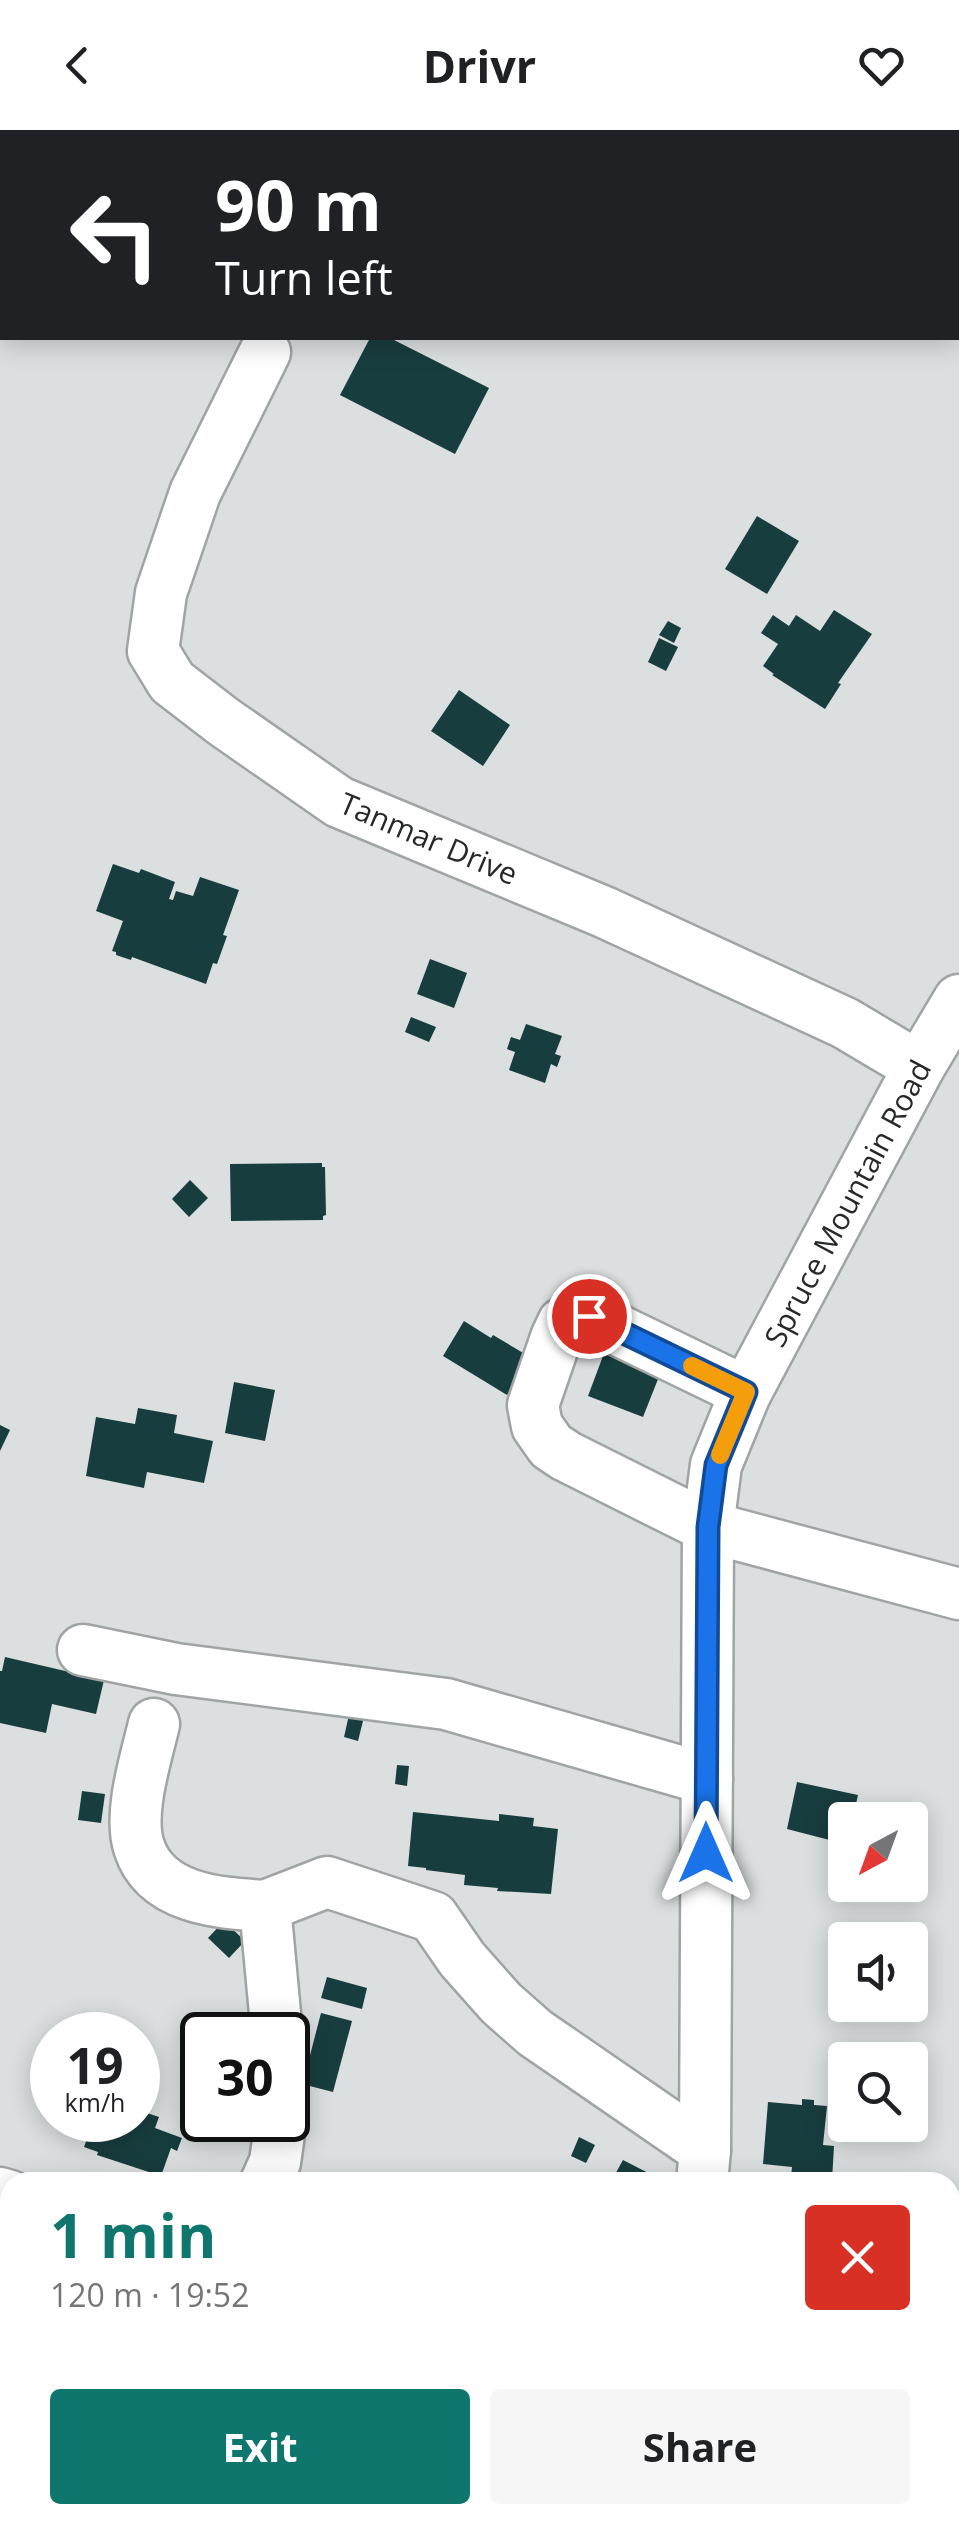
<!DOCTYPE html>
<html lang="en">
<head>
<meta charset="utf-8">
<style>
  body { margin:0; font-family:"Open Sans",sans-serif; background:#f6f6f6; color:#202124; height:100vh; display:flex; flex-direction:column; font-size:38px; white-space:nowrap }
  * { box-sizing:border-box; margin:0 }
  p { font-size:32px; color:#757577 }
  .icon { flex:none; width:55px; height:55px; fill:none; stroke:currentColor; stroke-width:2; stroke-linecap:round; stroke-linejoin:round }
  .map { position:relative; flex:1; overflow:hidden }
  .side { position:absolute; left:0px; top:2042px; width:960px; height:352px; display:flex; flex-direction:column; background:#fff; border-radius:30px 30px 0 0; box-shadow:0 5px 25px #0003 }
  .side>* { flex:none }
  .guide { position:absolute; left:0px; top:0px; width:960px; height:210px; box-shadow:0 5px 25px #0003; background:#202124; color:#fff; overflow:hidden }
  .needle { width:65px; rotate:221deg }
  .tools { position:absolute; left:828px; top:1672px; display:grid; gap:20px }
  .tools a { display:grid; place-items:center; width:100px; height:100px; border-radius:10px; background:#fff; box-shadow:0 5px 25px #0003; font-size:50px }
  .speed { position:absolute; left:30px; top:1882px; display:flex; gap:20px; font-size:50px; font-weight:700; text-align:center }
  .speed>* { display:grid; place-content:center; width:130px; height:130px; border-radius:50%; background:#fff; box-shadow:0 5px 25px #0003; line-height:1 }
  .speed small { font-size:25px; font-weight:400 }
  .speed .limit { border:5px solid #111; border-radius:15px; background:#fff; color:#111 }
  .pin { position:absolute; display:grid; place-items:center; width:85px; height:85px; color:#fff; margin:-42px; border:5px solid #fff; border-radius:50%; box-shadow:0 2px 10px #0007 }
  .me { position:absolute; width:110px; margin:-55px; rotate:0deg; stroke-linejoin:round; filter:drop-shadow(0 0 8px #0008) }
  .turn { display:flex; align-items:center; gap:35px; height:210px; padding:0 50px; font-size:45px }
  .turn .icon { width:130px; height:130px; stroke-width:2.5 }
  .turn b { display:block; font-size:70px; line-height:85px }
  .round { display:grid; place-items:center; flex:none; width:105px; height:105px; border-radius:10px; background:#f6f6f6 }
  .headline { display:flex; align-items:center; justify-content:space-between; height:170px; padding:0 50px }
  h1 { font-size:60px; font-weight:700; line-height:75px; color:#0f766e }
  .cta { display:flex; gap:20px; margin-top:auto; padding:20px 50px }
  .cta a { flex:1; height:115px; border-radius:10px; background:#0f766e; color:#fff; font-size:40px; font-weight:700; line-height:115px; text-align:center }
  .cta a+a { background:#f6f6f6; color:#202124 }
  header { display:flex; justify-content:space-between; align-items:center; height:130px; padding:0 50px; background:#fff; font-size:45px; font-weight:700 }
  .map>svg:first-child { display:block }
</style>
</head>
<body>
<header><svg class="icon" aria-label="back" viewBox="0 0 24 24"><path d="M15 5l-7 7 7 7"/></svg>Drivr<svg class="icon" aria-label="heart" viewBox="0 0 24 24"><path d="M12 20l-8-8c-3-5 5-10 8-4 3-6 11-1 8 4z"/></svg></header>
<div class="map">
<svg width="959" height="2394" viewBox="0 0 959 2394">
  <rect width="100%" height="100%" fill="#dbdfdf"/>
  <!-- building -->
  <g fill="#183d3e">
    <polygon points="370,208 390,208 489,258 455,324 340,265"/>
    <polygon points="757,386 799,411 767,464 725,439"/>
    <polygon points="834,480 872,504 838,553 841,554 825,579 772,545 774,544 763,536 778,514 761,503 773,485 789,496 796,485 820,501"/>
    <polygon points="668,491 681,498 674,513 659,505"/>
    <polygon points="659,508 678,517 666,541 648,532"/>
    <polygon points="459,560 510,595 483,636 431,601"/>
    <polygon points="113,734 139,743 141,739 175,752 169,769 173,770 176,761 193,766 200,747 239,760 223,805 227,806 217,834 213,833 206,854 132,827 131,830 116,825 116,822 112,821 123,791 96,781"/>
    <polygon points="430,829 467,843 454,878 417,864"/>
    <polygon points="411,887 436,897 429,912 405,902"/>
    <polygon points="526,894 562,906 555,924 561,926 557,937 551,934 545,953 509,940 515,922 507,919 511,907 520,910"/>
    <polygon points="322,1033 322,1037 325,1037 326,1085 323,1086 323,1090 231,1091 230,1034"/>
    <polygon points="190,1050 208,1068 189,1087 172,1069"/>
    <polygon points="464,1191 491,1208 493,1205 530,1227 507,1265 443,1226"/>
    <polygon points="606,1218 662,1239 643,1287 588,1266"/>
    <polygon points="234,1252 275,1260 265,1311 225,1303"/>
    <polygon points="138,1278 177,1285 174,1303 213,1311 204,1353 147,1342 144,1358 86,1346 96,1287 135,1294"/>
    <polygon points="0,1295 10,1300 0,1321"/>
    <polygon points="5,1527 104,1550 96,1584 52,1574 46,1603 0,1593 0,1541 2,1541"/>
    <polygon points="351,1576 366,1579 358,1611 344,1607"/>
    <polygon points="397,1635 409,1636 407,1656 395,1654"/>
    <polygon points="797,1652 858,1665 854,1683 864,1684 862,1690 845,1690 845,1714 787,1699"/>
    <polygon points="82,1661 105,1664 101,1693 78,1690"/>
    <polygon points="413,1682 499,1691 499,1684 534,1688 533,1696 558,1699 551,1764 497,1761 498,1758 464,1755 465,1745 426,1740 426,1738 408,1736"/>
    <polygon points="224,1791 245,1811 229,1828 208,1808"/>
    <polygon points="327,1847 367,1858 362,1879 321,1868"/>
    <polygon points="321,1883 352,1891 333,1962 302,1954 303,1948 299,1947 303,1932 308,1933"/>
    <polygon points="802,1969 814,1970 814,1975 827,1976 823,2015 834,2016 832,2051 791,2047 792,2037 763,2034 768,1972 802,1975"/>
    <polygon points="138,1980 159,1987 155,1998 182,2008 177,2021 171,2018 161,2046 97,2025 98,2022 84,2017 94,1990 138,1990"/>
    <polygon points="579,2007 595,2015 586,2033 571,2026"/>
    <polygon points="623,2030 656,2047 653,2052 619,2052 620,2051 613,2048"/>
    <polygon points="957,2130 959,2150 950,2151 950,2131"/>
    <polygon points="933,2385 948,2385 946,2394 931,2391"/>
  </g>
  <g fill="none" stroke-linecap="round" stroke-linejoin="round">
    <!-- minor casing -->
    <g stroke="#a0a4a4" stroke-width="55">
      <g id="minor">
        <polyline points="265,222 195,363 161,463 153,521 172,552 224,592 339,672 604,782 845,893 919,937"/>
        <polyline points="746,1262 589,1186 574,1186 563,1193 556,1208 533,1275 537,1296 551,1316 566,1326 708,1397 959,1464"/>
        <polyline points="83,1520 176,1539 446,1574 707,1649"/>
        <path d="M 154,1594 C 146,1628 128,1683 139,1717 C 156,1770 220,1773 265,1776"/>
        <polyline points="277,1905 265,1776 327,1752 433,1787 462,1829 501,1873 535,1903 705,2020"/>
        <polyline points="266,2052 275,2032 281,1990"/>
        <polyline points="702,2052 705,2020 708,1397 716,1335 745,1264 919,937 959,870"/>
        <polyline points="0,2063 10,2066"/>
        <polyline points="950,2263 959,2264"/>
        <polyline points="317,2394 325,2385"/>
        <polyline points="619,2394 632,2385"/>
        <polyline points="681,2394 683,2385"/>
      </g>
    </g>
    <!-- major casing -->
    <g stroke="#a0a4a4" stroke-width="60">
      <g id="major">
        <polyline points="0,2098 10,2103"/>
        <polyline points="488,2385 493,2394"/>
      </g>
    </g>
    <!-- minor -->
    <use href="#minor" stroke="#fff" stroke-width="50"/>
    <!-- major -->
    <use href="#major" stroke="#fff" stroke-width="55"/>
  </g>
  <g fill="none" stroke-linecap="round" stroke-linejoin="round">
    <!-- route casing -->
    <g stroke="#114b97" stroke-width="25">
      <polyline id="route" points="589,1186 746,1262 716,1335 708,1397 706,1723"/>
    </g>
    <!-- route -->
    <use href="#route" stroke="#1a73e8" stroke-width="18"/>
    <!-- slow -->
    <polyline stroke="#f59e0b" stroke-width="18" points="692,1236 746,1262 720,1325"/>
  </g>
  <g text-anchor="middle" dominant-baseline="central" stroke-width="10" stroke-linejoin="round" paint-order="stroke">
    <!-- street labels -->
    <g font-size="30" fill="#272929" stroke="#fff">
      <text transform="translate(429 708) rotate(23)">Tanmar Drive</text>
      <text transform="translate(847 1073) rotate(-62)">Spruce Mountain Road</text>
    </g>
  </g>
</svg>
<div class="tools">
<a><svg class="needle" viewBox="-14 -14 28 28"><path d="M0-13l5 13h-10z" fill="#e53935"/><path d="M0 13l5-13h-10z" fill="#757577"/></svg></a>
<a><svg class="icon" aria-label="sound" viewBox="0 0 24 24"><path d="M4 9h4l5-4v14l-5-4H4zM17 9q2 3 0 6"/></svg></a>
<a><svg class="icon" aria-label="search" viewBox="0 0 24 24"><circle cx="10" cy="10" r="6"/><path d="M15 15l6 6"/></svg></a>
</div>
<div class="speed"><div>19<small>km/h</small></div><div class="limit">30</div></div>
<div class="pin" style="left:589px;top:1186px;background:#d93025"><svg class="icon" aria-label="arrive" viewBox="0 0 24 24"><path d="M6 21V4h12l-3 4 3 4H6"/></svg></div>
<svg class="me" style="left:706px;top:1723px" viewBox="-20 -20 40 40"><path d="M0-17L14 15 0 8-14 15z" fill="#1a73e8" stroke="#fff" stroke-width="4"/></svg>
<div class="guide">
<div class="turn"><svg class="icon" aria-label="left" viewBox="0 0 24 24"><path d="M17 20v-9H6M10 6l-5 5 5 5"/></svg><div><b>90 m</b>Turn left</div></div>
</div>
<section class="side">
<div class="headline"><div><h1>1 min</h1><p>120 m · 19:52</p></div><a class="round" style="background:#d93025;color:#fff"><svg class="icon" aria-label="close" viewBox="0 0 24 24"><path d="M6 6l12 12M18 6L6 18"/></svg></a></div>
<div class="cta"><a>Exit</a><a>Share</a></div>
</section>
</div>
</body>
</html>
